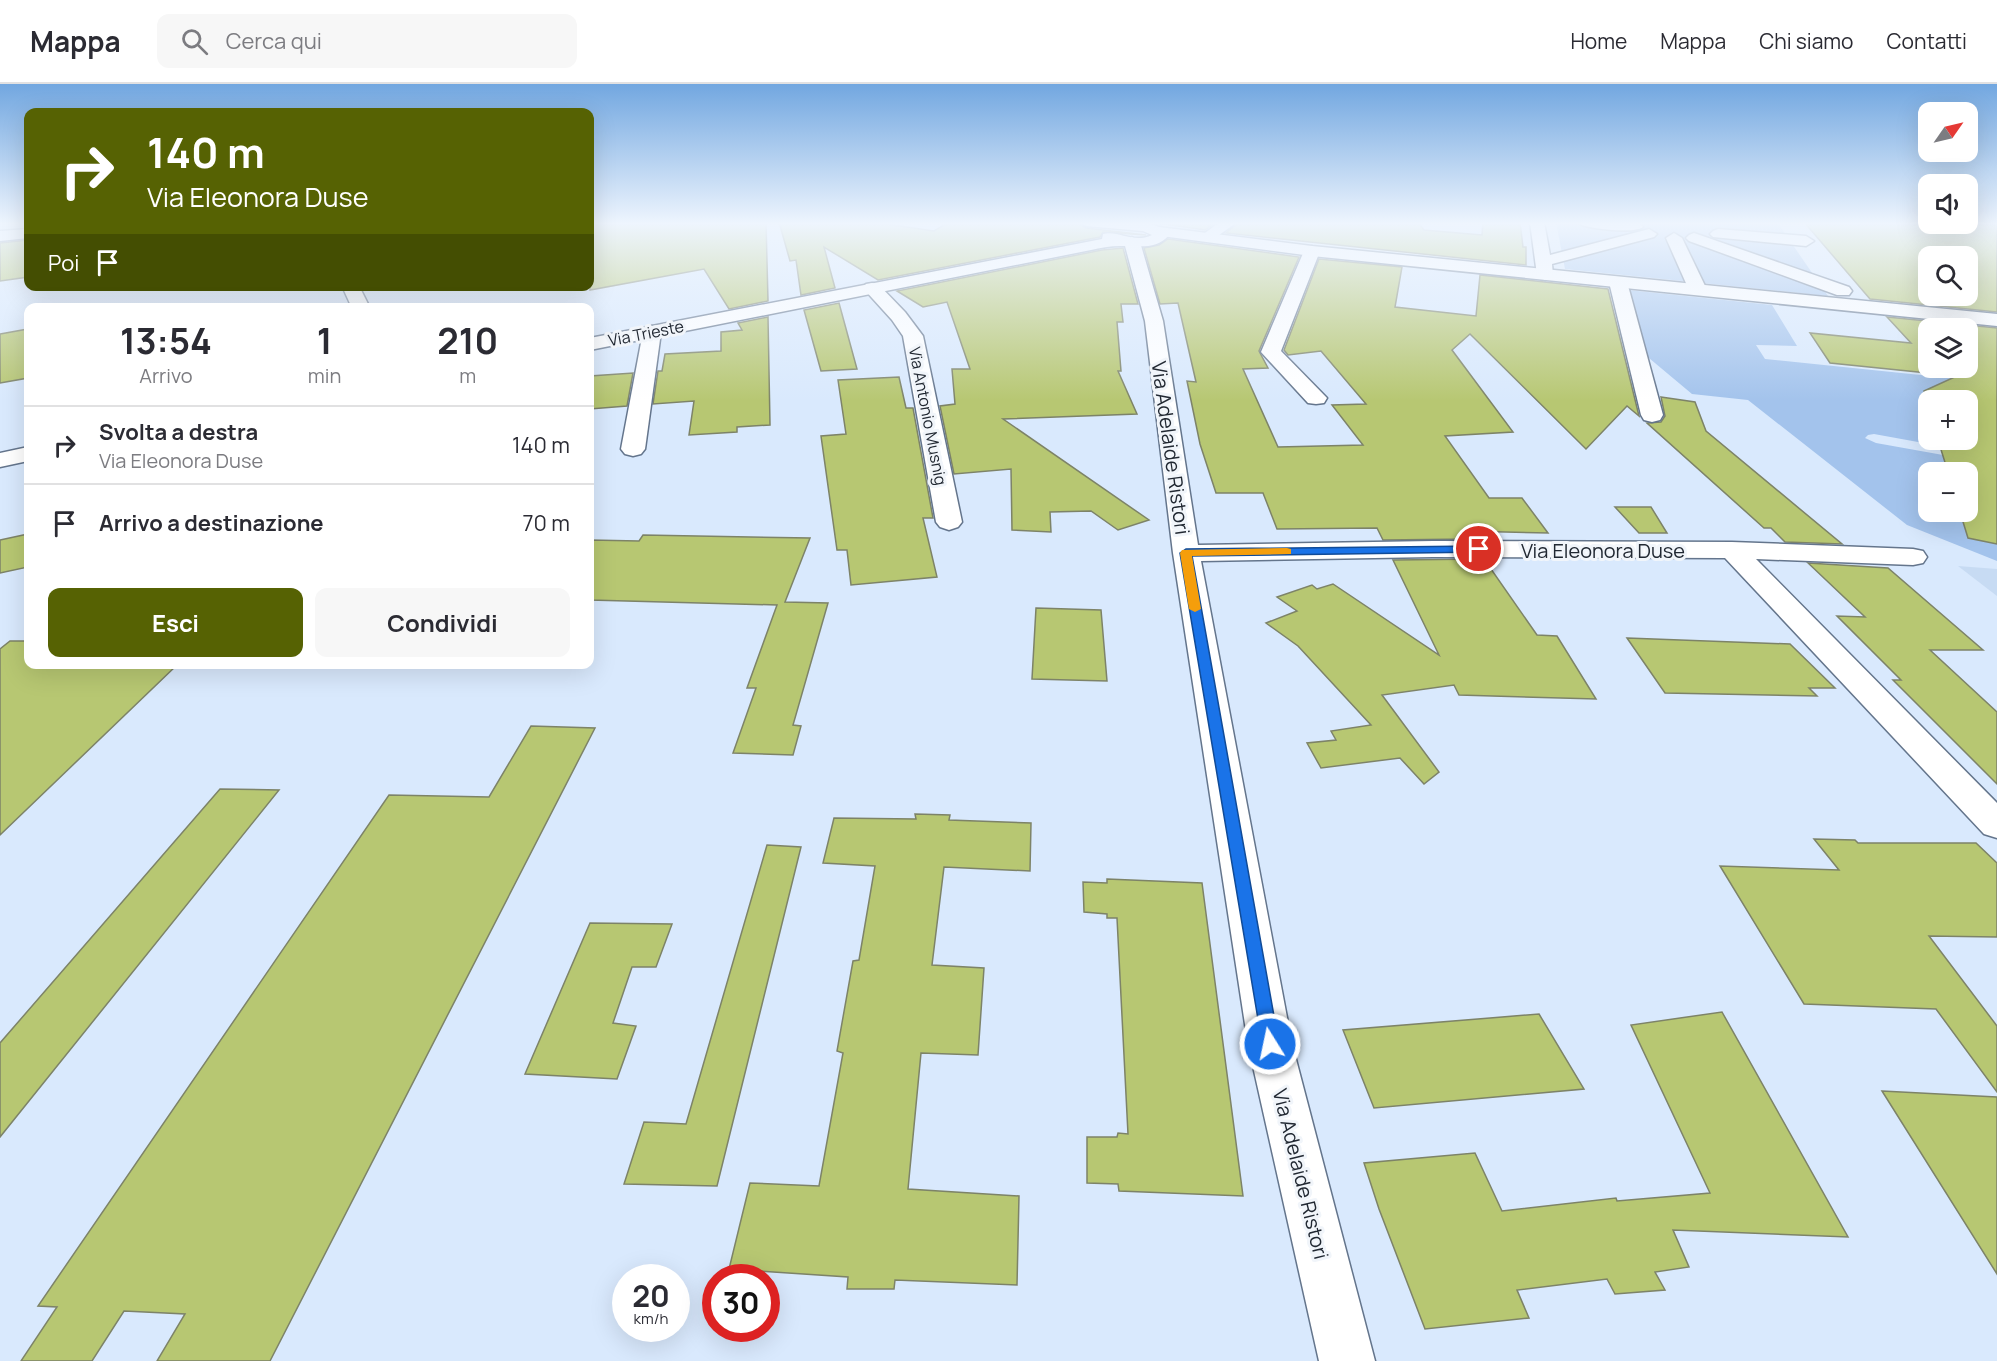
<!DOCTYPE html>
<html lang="it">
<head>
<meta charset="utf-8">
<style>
  body { margin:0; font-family:Manrope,sans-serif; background:#f7f7f7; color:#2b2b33; height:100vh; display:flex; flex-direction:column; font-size:22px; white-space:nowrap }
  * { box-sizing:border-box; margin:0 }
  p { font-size:20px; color:#7c7c81 }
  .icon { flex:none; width:33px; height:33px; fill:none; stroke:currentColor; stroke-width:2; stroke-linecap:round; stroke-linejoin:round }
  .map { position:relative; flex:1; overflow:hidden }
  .drawer { position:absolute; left:24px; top:219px; width:570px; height:366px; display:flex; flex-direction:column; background:#fff; border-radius:12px; box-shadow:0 6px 24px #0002 }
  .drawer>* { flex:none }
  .top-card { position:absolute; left:24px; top:24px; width:570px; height:183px; border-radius:12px; box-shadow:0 6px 24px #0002; background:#566203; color:#fff; overflow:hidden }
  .needle { width:39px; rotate:56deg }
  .tools { position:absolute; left:1918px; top:18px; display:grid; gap:12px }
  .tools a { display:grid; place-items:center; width:60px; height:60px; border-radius:12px; background:#fff; box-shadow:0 6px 24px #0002; font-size:30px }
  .speed { position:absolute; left:612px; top:1180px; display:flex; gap:12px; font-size:30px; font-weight:700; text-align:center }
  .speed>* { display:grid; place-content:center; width:78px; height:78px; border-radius:50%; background:#fff; box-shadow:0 6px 24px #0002; line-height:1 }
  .speed small { font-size:15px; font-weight:400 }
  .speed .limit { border:9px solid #d22; background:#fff; color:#111 }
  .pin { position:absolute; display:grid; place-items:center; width:51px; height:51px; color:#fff; margin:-26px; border:3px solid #fff; border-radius:50%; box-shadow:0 2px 6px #0007 }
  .me { position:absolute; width:66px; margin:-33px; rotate:350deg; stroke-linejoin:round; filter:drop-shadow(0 0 4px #0008) }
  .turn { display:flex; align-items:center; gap:21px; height:126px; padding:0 24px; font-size:27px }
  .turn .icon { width:78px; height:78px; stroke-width:2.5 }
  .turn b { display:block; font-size:42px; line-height:51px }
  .then { display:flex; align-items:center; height:57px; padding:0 24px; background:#0003; gap:12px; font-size:22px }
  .eta { display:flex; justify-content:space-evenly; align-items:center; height:102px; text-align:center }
  .eta b { font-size:36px; font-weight:700; line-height:42px }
  .cta { display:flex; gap:12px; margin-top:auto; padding:12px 24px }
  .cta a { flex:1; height:69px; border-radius:12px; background:#566203; color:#fff; font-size:24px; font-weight:700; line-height:69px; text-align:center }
  .cta a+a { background:#f7f7f7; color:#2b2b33 }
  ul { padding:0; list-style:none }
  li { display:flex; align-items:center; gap:18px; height:78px; padding:0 24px; border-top:2px solid #e1e1e2 }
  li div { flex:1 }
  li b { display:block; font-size:22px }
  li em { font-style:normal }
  header { display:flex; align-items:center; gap:36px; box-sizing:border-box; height:84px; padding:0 30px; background:#fff; border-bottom:2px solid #e1e1e2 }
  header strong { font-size:28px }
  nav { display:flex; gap:33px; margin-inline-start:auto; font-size:21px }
  .search { width:420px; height:54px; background:#f7f7f7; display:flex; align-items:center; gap:15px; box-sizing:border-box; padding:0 21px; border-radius:12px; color:#7c7c81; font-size:22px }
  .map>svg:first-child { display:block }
</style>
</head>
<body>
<header>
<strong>Mappa</strong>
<div class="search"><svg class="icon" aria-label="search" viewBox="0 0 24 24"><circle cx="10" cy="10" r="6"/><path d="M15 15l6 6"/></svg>Cerca qui</div>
<nav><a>Home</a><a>Mappa</a><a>Chi siamo</a><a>Contatti</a></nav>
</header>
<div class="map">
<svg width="1997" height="1277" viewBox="0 0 1997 1277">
  <rect width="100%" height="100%" fill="#d9e9fd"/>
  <!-- built -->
  <polygon fill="#c7dbf3" points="1958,482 1997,485 1997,512"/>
  <!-- green -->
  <g fill="#a3c3ec">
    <polygon points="1556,138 1777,138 1828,212 1565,185"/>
    <path d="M 1628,206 L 1772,221 L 1797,262 L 1756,261 L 1765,275 L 1940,293 L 1946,286 L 1997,301 L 1928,305 C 1925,319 1929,340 1929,356 L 1938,356 L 1940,362 L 1874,350 L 1868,351 L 1865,354 L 1876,359 L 1943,371 L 1948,388 L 1929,388 L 1929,428 L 1960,428 L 1968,454 L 1997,460 L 1997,477 L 1907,441 L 1748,316 L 1692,310 L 1643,269 Z"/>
  </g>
  <!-- building -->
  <g fill="#b7c772" stroke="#7d8368" stroke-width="1.5" fill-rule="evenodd">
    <polygon points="590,138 766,138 768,217 729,225 704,185 590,206"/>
    <polygon points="779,138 872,138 934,147 949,138 1077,138 1086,144 1146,151 1103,148 1100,153 878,196 824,163 835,204 801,211 796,176 790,177"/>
    <polygon points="1151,138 1216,138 1205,146"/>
    <polygon points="1239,138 1418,138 1424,146 1482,151 1483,138 1520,138 1523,163 1526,163 1526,181 1226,149"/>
    <path d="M 1804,138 L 1997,138 L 1997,228 L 1870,215 ZM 1929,172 L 1968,172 L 1968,212 L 1929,212 Z"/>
    <polygon points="1168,155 1299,173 1259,267 1268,284 1243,285 1278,363 1363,361 1332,321 1366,320 1321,267 1288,271 1284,266 1319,175 1402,183 1395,223 1476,232 1480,191 1608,205 1639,332 1627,322 1586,365 1470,250 1452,266 1513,348 1445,352 1489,414 1522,414 1548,449 1464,447 1469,455 1383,456 1377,444 1277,445 1263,409 1216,409 1200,360 1187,297 1196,298 1178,219 1160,220 1144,164 1159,161"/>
    <polygon points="28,156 28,193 0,197 0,159"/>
    <polygon points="1123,164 1138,220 1121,220 1123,238 1117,238 1121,287 1118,287 1137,330 1003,335 1149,436 1118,446 1091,427 1050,428 1051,448 1012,446 1011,385 954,390 940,322 955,320 952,285 970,285 947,218 923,223 897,207 1102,166"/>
    <polygon points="839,219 857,285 821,287 804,226"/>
    <polygon points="768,233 770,341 737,343 737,348 689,351 694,317 653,320 658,287 662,287 665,270 721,267 721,248 742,246 738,239"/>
    <path d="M 1887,233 L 1997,244 L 1997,460 L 1968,454 L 1960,428 L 1968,428 L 1968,388 L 1948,388 L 1938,356 L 1968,356 L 1968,316 L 1929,316 L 1929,325 L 1924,307 L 1957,292 L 1830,279 L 1810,249 L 1911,259 ZM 1929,244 L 1968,244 L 1968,284 L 1929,284 Z"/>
    <polygon points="28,245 28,294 0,299 0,250"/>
    <polygon points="633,289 627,322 590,325 590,292"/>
    <polygon points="899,293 906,324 913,324 933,434 923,434 937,493 851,501 847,466 837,466 821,352 846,350 838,296"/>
    <polygon points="1661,313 1695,318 1706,347 1842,460 1785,458 1771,444 1764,444 1647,339 1661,338 1665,332"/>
    <polygon points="1615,423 1651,423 1667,449 1639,449"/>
    <polygon points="28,450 28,483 0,489 0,456"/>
    <polygon points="643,451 810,454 785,518 828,519 793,641 801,642 793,671 733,669 756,604 747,604 777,521 590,516 590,456 639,457"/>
    <polygon points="1484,475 1537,551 1557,552 1596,615 1459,611 1454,601 1382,611 1439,688 1424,700 1400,674 1321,684 1307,659 1336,656 1331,647 1371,641 1298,562 1266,539 1297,527 1277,513 1312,501 1317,505 1333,500 1439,571 1393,476"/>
    <polygon points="1808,479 1888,484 1983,566 1930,566 1997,628 1997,700 1893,596 1901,596 1837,532 1865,533"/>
    <polygon points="1036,524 1101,526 1107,597 1032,595"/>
    <polygon points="1627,554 1790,560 1835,604 1809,604 1817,612 1665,609"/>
    <polygon points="10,557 28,557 28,580 178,580 0,751 0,565"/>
    <polygon points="531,642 595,644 270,1277 157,1277 185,1230 124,1227 92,1277 21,1277 57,1223 38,1222 389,711 489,713"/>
    <polygon points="220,705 279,706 0,1053 0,959"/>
    <polygon points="915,730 950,731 949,736 1031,739 1030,787 944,783 932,881 984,884 978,971 921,969 908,1105 1019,1112 1017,1201 895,1196 894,1205 847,1205 848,1193 729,1185 750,1099 819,1102 843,969 837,967 853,877 859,876 875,782 823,779 834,734 916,735"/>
    <polygon points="1814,755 1855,756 1858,759 1976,759 1997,779 1997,853 1929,852 1997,942 1997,1008 1936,925 1804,920 1720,782 1839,786"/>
    <polygon points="767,761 801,763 717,1102 624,1100 644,1038 686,1040"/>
    <polygon points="1107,795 1202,799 1243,1112 1119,1107 1118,1100 1087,1099 1087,1053 1117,1053 1118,1049 1128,1050 1117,834 1107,834 1107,830 1084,828 1083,798 1107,799"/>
    <polygon points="590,839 672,840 656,883 632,883 613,939 636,942 617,995 525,990"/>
    <polygon points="1722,928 1848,1153 1673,1146 1689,1183 1655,1188 1665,1206 1615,1210 1607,1195 1517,1206 1529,1234 1425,1245 1379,1125 1364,1079 1475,1069 1502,1127 1616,1114 1617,1117 1710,1109 1631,941"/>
    <polygon points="1539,930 1584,1005 1374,1024 1343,946"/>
    <polygon points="1882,1007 1997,1013 1997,1190"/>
  </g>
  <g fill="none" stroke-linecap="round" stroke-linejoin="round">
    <!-- street casing -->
    <g stroke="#64758c" stroke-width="3">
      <g id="street">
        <polygon points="1220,138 1237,138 1211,157 1201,157 1198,154"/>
        <polygon points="1530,138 1544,138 1550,171 1649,145 1657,150 1654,153 1552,180 1553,191 1545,196 1537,191"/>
        <path d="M 1577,138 L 1640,140 L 1643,143 C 1636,150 1583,145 1577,138 Z"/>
        <polygon points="28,145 28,154 0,157 0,147"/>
        <polygon points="1718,145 1806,152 1814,157 1806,162 1713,153 1710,150 1713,147"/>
        <polygon points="1674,149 1682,154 1707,206 1704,210 1692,210 1689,206 1666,154"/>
        <polygon points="1694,149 1849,203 1852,207 1849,211 1837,211 1689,157 1686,154 1689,151"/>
        <polygon points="1132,153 1140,158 1163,237 1198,461 1433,457 1732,458 1913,465 1923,467 1927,473 1923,479 1913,481 1756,475 1997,719 1997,754 1984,750 1725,474 1433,473 1201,477 1292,960 1375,1277 1319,1277 1248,960 1173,469 1145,237 1124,158"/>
        <polygon points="1312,162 1320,167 1281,267 1327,314 1324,319 1316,320 1308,319 1261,268 1304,167"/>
        <polygon points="1618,193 1624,194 1627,198 1663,331 1660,336 1652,338 1644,336 1641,331 1609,198 1612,194"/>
        <polygon points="872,199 878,200 905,228 923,252 962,438 958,443 949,446 940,443 936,438 903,252 892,236 863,204 866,200"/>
        <polygon points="342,202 359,202 370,224 352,224"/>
        <polygon points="652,242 659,244 661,248 645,365 641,370 633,372 625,370 621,365 643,248 645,244"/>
      </g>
    </g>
    <!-- secondary casing -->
    <g stroke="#64758c" stroke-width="3">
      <polygon id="secondary" points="1159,143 1312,162 1997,230 1997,242 1312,172 1154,151 1151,148 1154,145"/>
    </g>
    <!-- primary casing -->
    <g stroke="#64758c" stroke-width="3">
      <g id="primary">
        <path d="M 1079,138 C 1101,138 1155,131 1169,151 C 1156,167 1137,161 1120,162 C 1110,162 1100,164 1091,166 L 590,266 L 590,254 L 1102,155 L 1103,150 C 1119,146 1133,160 1152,151 L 1143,147 L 1086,142 Z"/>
        <polygon points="28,363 28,377 0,383 0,369"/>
      </g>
    </g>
    <!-- street -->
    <use href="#street" fill="#fff" fill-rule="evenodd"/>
    <!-- secondary -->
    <use href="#secondary" fill="#fff" fill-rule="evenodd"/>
    <!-- primary -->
    <use href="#primary" fill="#fff" fill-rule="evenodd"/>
  </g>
  <!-- sky -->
  <linearGradient id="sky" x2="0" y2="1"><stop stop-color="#72a7e0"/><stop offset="0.44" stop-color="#eef5fe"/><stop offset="1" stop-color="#eef5fe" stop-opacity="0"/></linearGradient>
  <rect width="1997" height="317" fill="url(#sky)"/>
  <!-- route -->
  <polygon fill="#1a73e8" stroke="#114b97" stroke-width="1.5" points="1479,462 1483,463 1483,468 1192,472 1279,960 1276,965 1270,968 1263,965 1180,469 1186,465"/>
  <!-- slow -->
  <polygon fill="#f59e0b" points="1287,464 1291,465 1291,470 1192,472 1201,525 1195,528 1189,525 1180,469 1182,466"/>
  <g text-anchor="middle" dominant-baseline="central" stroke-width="6" stroke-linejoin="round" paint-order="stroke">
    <!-- far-street labels -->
    <g font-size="16" fill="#212832" stroke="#f1f5fa">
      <text transform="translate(646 249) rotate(-11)">Via Trieste</text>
      <text transform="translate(928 332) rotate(79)">Via Antonio Musnig</text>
    </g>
    <!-- street labels -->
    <g font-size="20" fill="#212832" stroke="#f1f5fa">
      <text transform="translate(1171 364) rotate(82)">Via Adelaide Ristori</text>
      <text x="1603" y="466">Via Eleonora Duse</text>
      <text transform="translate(1301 1090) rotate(76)">Via Adelaide Ristori</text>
    </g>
  </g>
</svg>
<div class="tools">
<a><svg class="needle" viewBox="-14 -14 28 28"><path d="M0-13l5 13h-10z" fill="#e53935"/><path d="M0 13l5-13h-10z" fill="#7c7c81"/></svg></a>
<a><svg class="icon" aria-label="sound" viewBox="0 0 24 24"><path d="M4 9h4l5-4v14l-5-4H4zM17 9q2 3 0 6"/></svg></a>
<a><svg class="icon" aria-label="search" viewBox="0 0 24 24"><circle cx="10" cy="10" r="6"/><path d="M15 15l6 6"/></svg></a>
<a><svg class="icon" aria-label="layers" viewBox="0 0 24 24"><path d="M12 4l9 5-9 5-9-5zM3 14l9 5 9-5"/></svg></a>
<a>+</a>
<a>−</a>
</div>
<div class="speed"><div>20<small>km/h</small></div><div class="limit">30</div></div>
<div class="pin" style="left:1479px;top:465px;background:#d93025"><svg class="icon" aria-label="arrive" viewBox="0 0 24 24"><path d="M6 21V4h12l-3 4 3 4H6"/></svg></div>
<svg class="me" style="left:1270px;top:960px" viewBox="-20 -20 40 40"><circle r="17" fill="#1a73e8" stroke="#fff" stroke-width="3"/><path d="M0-11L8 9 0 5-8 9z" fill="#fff"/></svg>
<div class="top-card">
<div class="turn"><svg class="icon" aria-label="right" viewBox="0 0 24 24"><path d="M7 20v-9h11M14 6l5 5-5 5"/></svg><div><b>140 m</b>Via Eleonora Duse</div></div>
<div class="then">Poi<svg class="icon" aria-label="arrive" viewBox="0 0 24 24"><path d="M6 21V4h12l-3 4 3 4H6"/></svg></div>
</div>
<section class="drawer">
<div class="eta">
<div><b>13:54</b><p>Arrivo</p></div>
<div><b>1</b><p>min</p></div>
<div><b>210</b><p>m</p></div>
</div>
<ul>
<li><svg class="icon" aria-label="right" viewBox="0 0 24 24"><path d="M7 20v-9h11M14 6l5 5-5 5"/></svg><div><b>Svolta a destra</b><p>Via Eleonora Duse</p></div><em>140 m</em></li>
<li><svg class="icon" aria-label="arrive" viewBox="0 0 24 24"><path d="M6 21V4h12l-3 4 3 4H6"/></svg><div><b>Arrivo a destinazione</b></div><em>70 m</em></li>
</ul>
<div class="cta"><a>Esci</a><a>Condividi</a></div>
</section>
</div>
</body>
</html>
